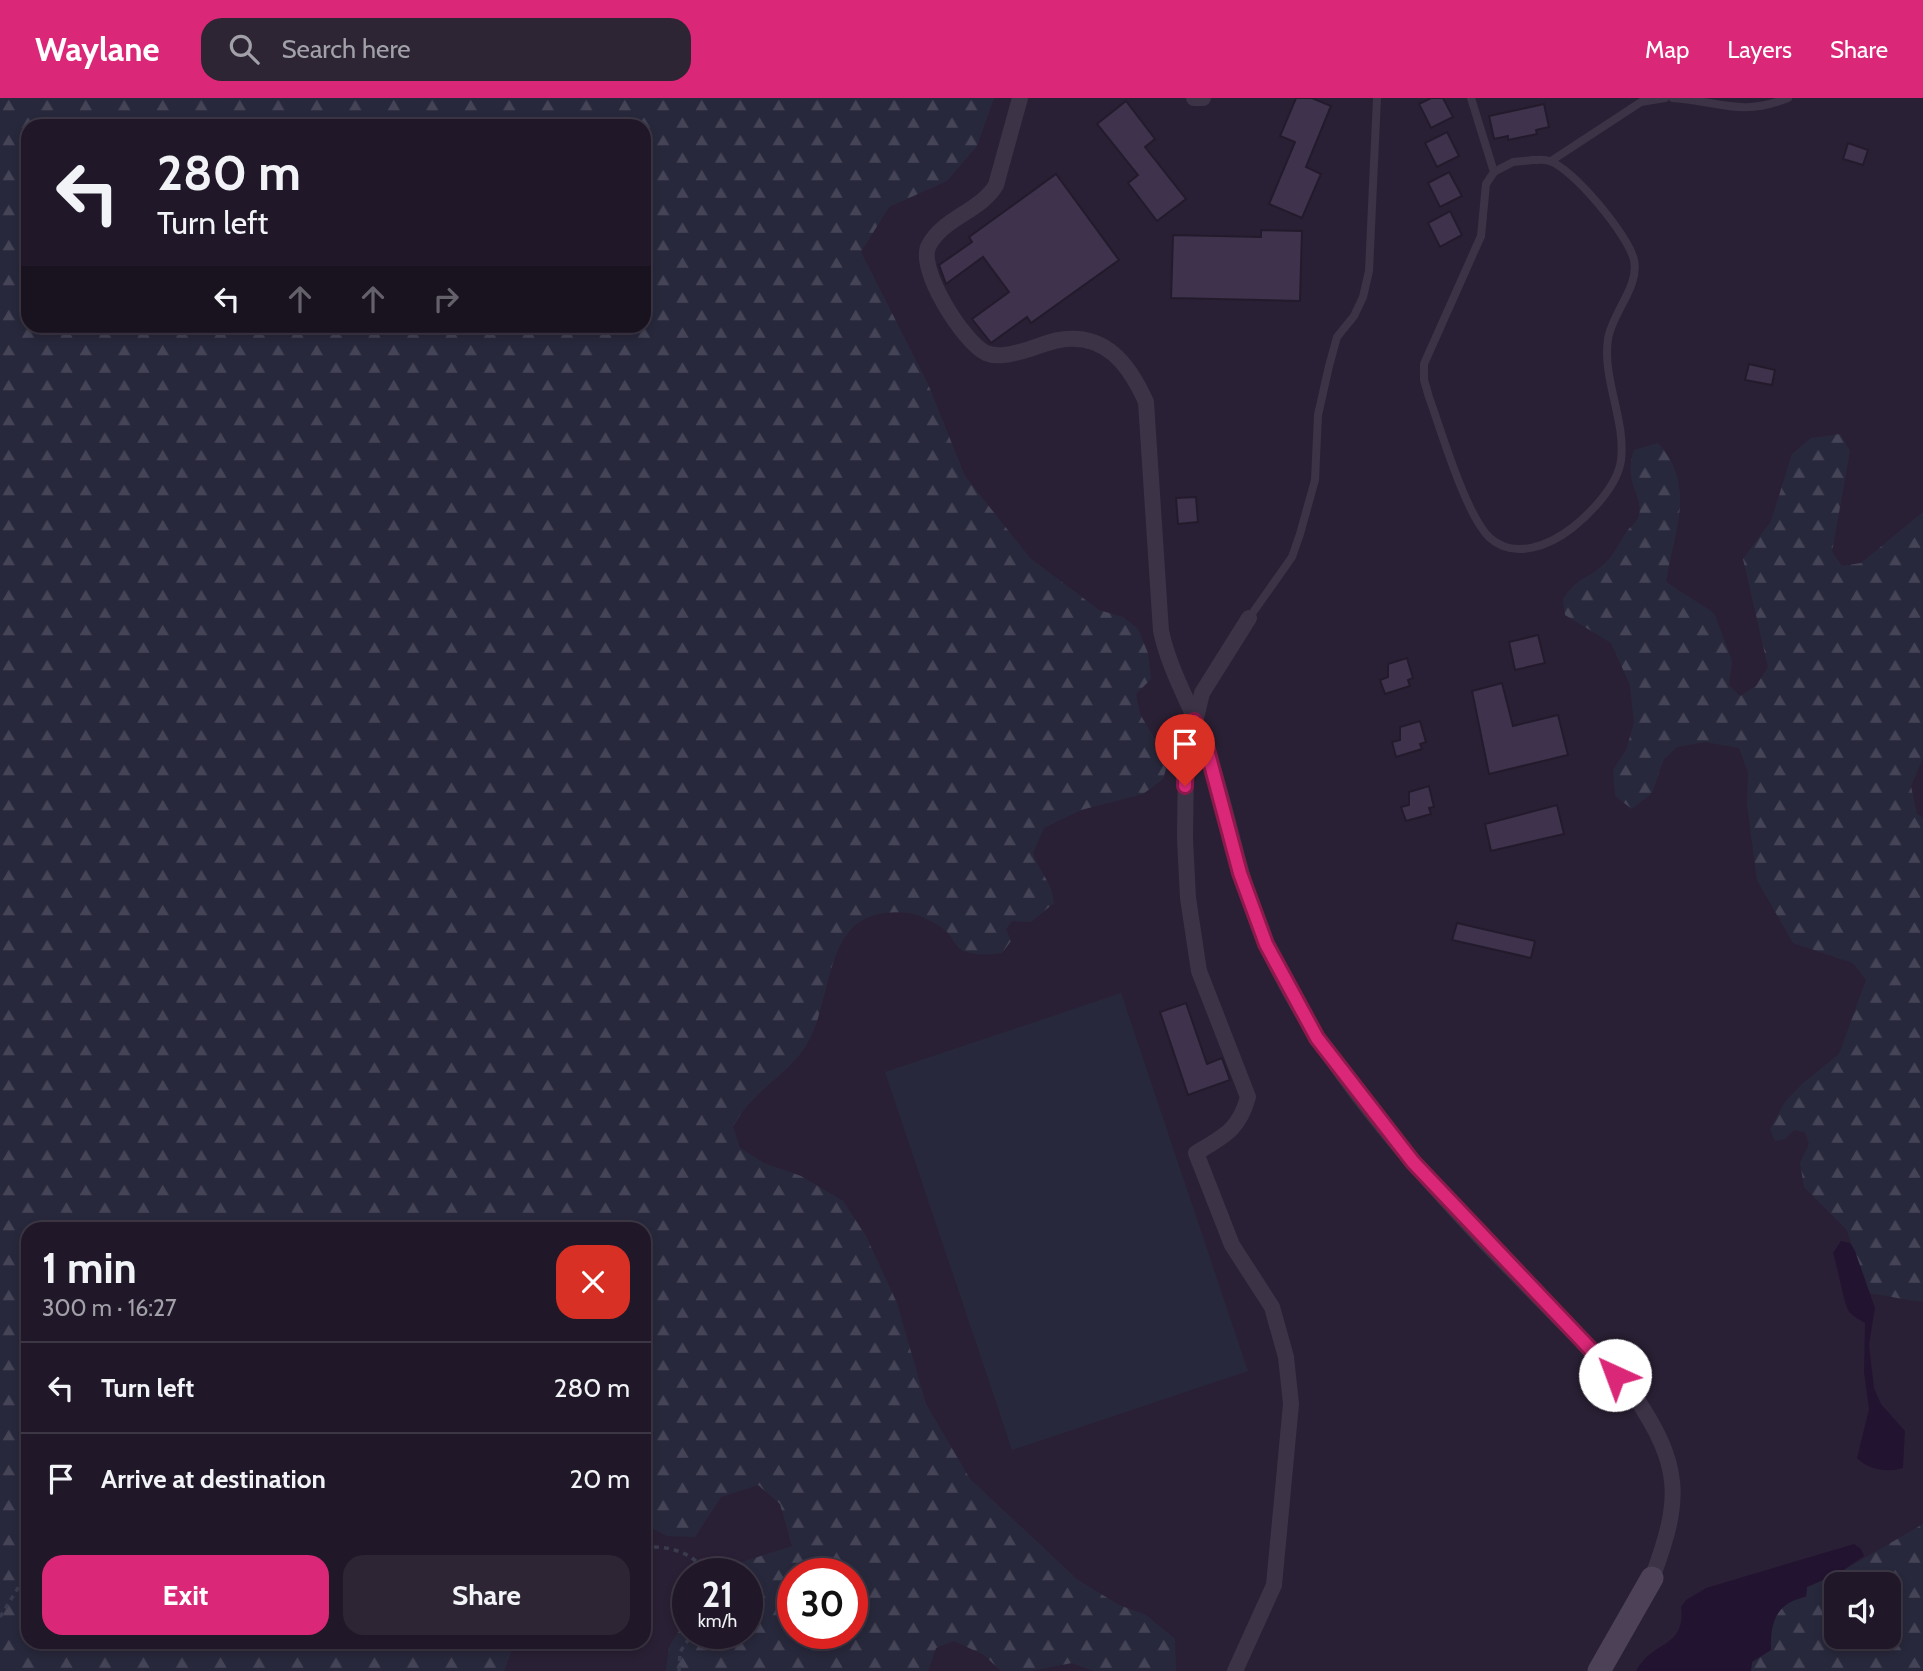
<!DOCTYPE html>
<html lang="en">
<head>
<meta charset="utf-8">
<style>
  body { margin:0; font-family:Cabin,sans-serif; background:#2d2534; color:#f1f3f6; height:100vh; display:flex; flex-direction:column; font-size:26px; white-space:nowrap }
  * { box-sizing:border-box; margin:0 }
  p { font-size:23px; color:#a2a0a8 }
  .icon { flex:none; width:38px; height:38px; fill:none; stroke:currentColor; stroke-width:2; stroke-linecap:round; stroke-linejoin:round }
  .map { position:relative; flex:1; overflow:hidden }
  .details { position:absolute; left:21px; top:1124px; width:630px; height:427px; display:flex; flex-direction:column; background:#201828; border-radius:21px; box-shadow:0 4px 10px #0003,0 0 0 2px #3d3745 }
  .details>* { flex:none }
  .hud { position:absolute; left:21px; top:21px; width:630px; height:214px; border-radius:21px; box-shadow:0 4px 10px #0003,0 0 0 2px #3d3745; background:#201828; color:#f1f3f6; overflow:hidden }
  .fabs { position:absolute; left:1824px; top:1474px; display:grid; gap:14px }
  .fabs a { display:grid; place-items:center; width:77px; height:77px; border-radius:14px; background:#201828; box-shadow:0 4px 10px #0003,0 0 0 2px #3d3745; font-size:35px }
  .speed { position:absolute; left:672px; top:1460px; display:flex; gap:14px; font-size:35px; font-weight:700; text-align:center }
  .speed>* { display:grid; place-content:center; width:91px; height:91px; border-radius:50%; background:#201828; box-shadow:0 4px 10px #0003,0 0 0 2px #3d3745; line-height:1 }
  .speed small { font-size:18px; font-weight:400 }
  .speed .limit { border:10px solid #d22; background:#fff; color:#111 }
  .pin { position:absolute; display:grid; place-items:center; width:60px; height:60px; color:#fff; margin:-72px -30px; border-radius:50% 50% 50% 0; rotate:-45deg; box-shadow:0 0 7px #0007 }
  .pin .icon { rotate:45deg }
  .me { position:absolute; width:77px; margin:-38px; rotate:317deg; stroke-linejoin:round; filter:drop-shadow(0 0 5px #0008) }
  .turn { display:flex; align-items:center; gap:24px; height:147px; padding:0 21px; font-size:32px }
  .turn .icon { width:91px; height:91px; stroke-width:2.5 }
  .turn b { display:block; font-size:49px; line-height:60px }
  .lanes { display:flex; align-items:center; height:66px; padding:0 21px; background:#0003; justify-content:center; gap:35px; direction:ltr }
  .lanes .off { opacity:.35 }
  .round { display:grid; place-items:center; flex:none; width:74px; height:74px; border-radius:21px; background:#2d2534 }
  .headline { display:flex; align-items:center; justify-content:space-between; height:119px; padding:0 21px }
  h1 { font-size:42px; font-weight:700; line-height:52px }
  .cta { display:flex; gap:14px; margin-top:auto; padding:14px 21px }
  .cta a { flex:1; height:80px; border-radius:21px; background:#db2777; color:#fff; font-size:28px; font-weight:700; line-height:80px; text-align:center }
  .cta a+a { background:#2d2534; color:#f1f3f6 }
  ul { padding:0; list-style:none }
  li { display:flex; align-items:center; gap:21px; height:91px; padding:0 21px; border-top:2px solid #3d3745 }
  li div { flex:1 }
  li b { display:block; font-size:26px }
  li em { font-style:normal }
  header { display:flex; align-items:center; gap:42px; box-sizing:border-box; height:98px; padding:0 35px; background:#db2777; color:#fff }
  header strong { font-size:33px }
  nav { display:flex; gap:38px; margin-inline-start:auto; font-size:24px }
  .search { width:490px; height:63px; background:#2d2534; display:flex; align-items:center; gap:18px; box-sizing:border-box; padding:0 24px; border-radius:21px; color:#a2a0a8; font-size:26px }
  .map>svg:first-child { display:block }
</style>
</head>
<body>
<header>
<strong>Waylane</strong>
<div class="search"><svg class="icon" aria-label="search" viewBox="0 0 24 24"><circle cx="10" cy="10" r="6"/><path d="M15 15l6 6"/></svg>Search here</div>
<nav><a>Map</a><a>Layers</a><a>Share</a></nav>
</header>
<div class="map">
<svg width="1923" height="1573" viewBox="0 0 1923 1573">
  <defs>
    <pattern id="forest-firs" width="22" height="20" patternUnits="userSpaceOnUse" patternTransform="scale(1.75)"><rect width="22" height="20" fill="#28283c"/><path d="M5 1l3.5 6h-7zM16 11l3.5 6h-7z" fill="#454457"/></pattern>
  </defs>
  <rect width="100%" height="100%" fill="#2a2035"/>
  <!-- forest -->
  <g fill="url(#forest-firs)" fill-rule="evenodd">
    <path d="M 0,0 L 994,0 L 977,48 L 947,83 L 889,109 L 861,154 L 928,286 L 965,378 L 1030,460 L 1099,512 L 1123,519 L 1138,531 L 1148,555 L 1151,581 L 1136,596 L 1140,616 L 1168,664 L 1163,681 L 1143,696 L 1081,712 L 1044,730 L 1033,755 C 1039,773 1053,786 1054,805 L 1031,824 L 1012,823 L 1006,831 L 1011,843 L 1002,855 C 990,857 971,858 960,851 C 955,847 952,839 947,834 C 940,827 919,816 909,815 C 820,806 838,891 807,946 C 790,976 751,993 733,1029 L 740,1050 L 764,1065 L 801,1078 L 843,1103 L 865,1136 L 897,1205 L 926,1306 L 970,1381 L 1078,1482 L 1119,1507 L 1146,1517 L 1175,1541 L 1176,1573 L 1093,1573 L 1072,1565 L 1030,1573 L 1001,1573 L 984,1557 L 954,1543 L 936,1550 L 928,1573 L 666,1573 L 669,1549 L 688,1518 L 688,1535 L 747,1535 L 747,1475 L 718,1475 L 745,1463 L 792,1448 L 780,1406 L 758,1387 L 721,1399 L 695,1439 L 667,1438 L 644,1426 L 644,1130 L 28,1130 L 28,1544 L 515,1544 L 504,1573 L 0,1573 ZM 28,28 L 644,28 L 644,228 L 28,228 ZM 793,1475 L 852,1475 L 852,1535 L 793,1535 Z"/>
    <path d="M 1840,336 L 1850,353 L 1832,454 L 1842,468 L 1861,465 L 1923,414 L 1923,660 L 1911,688 L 1917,716 L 1923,720 L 1923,1203 C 1915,1205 1884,1196 1871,1196 L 1865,1187 L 1847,1132 L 1804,1089 L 1800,1065 L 1809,1046 L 1805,1034 L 1794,1032 L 1785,1041 L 1775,1043 L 1770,1031 L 1785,1004 L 1802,986 L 1839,956 L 1866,882 L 1853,865 L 1793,845 L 1757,782 L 1747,706 L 1748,674 L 1739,650 L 1705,644 L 1677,649 L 1664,661 L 1652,695 L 1632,711 L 1615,698 L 1613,672 L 1626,652 L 1634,625 L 1630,587 L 1611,545 L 1565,517 L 1563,501 C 1580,477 1585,483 1603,467 C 1615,457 1619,444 1628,432 C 1631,428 1637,424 1638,420 C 1646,400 1622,385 1634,352 L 1658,345 C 1697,388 1674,433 1666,484 L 1714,515 L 1732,563 L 1729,587 L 1740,598 L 1756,588 L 1768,569 L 1743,461 L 1771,423 L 1792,356 L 1811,340 Z"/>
    <path d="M 1923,1426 L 1923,1573 L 1751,1573 L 1752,1564 L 1770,1552 C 1770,1525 1776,1504 1806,1499 L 1807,1489 L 1839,1475 ZM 1836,1486 L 1888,1486 L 1888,1538 L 1836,1538 Z"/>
  </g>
  <!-- pitch -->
  <polygon fill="#28283c" points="1121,895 1248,1273 1012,1352 885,974"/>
  <!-- water -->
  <g fill="#221431">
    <path d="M 1841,1143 L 1850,1145 L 1855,1153 L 1875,1210 L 1869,1247 L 1874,1290 L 1881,1306 L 1905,1333 L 1903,1370 C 1888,1375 1868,1372 1857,1360 L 1869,1311 L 1864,1274 L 1865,1225 C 1860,1222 1854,1219 1850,1215 C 1844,1209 1838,1169 1833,1155 Z"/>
    <path d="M 1854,1446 L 1861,1451 L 1864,1458 L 1839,1475 L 1807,1489 L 1806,1499 C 1776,1504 1770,1525 1771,1552 L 1752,1564 L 1751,1573 L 1636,1573 C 1653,1541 1686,1551 1681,1509 L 1686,1502 L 1706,1490 Z"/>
  </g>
  <!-- building -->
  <g fill="#3e324c" stroke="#231b2c" stroke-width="2">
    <polygon points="1296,0 1312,0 1331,8 1306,69 1321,76 1302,120 1269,106 1295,44 1280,38"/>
    <polygon points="1431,0 1443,0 1453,19 1431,30 1419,6"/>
    <polygon points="1126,3 1155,41 1145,49 1186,101 1157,123 1128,85 1138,77 1097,26"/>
    <polygon points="1544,6 1549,29 1536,32 1537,36 1508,42 1508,38 1494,41 1489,18"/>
    <polygon points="1447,34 1459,58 1437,69 1425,45"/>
    <polygon points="1848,45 1868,52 1863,67 1843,61"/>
    <polygon points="1449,74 1462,98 1440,109 1428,85"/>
    <polygon points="1056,76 1119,162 1031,225 1027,219 991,245 972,221 1009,194 983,159 946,186 939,167 972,144 969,139"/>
    <polygon points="1450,113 1462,137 1440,149 1428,125"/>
    <polygon points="1261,132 1302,133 1300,203 1171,200 1173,137 1261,139"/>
    <polygon points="1749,266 1775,272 1772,287 1745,282"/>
    <polygon points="1196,399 1198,424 1178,426 1176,400"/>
    <polygon points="1538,537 1545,565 1515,572 1509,544"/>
    <polygon points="1407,560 1413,580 1408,582 1410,588 1385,596 1380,582 1388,579 1388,566"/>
    <polygon points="1502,585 1513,628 1558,617 1568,657 1489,676 1472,593"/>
    <polygon points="1420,623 1426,644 1420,646 1422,651 1396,659 1392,644 1400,642 1400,629"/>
    <polygon points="1429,688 1434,709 1429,710 1431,716 1406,723 1401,709 1409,707 1409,694"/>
    <polygon points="1557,707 1564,736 1491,753 1485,726"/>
    <polygon points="1457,825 1535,843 1531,860 1452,842"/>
    <polygon points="1186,905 1207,966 1222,960 1230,982 1188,997 1160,914"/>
  </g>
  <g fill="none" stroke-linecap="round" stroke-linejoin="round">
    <!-- path -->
    <g stroke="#3a3b4e" stroke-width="3.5" stroke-dasharray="5 5" stroke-linecap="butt">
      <path d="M 644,1450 C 666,1446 695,1455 706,1475"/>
      <polyline points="0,1519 28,1474"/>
      <polyline points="679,1573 680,1554 693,1535"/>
    </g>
    <!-- lane -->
    <g stroke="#3c3346" stroke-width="8">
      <polyline points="1471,0 1494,74"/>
      <path d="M 1673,0 C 1719,3 1740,19 1788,0"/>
      <path d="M 1533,62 C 1538,62 1545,61 1549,63 C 1572,69 1629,138 1634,162 C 1640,188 1612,215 1608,241 C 1602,281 1626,322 1621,362 C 1618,387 1591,415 1572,430 C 1550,447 1515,462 1490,440 C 1466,418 1441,332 1429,299 L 1424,282 L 1424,266 L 1481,138 L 1486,86 L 1494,74 L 1513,64 Z"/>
      <polyline points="1551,63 1641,4 1665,0"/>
      <polyline points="1249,520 1292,459 1300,436 1315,382 1318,317 1329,268 1337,239 1354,218 1363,199 1369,173 1377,0"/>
    </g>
    <!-- street -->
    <g stroke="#3c3346" stroke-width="16">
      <path d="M 1020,0 L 996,87 C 981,113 943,120 929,147 C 916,170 964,245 986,255 C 998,260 1011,256 1023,253 C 1035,250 1047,244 1059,242 C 1105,234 1129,266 1146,304 L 1161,533 C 1170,574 1191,607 1205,646 C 1229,712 1238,783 1267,848 C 1342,1015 1508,1165 1634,1297 C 1682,1368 1682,1401 1652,1480"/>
      <polyline points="1194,0 1203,0"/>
      <path d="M 1235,1573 L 1274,1487 L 1291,1306 L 1286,1259 L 1272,1209 L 1232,1147 L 1196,1055 C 1224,1038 1239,1032 1248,999 L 1199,873 L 1188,800 L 1185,741 L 1186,662 L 1202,595 L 1249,520"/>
    </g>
    <!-- secondary -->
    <polyline stroke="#4d4158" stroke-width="23" points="1599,1573 1652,1480"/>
  </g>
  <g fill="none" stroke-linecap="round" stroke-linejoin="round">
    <!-- route casing -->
    <g stroke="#8e194d" stroke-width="18">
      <polyline id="route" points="1185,688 1186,662 1194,623 1205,644 1240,775 1266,846 1317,940 1413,1064 1615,1277"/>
    </g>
    <!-- route -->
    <use href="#route" stroke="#db2777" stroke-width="12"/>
  </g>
</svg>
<div class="fabs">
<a><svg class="icon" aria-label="sound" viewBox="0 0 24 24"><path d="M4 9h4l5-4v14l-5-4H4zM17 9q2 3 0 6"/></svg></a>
</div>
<div class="speed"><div>21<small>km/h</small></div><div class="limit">30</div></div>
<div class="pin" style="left:1185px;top:688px;background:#d93025"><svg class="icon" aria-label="arrive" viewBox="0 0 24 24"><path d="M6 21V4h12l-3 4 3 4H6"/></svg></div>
<svg class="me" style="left:1615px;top:1277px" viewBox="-20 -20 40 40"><circle r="19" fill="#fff"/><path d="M0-13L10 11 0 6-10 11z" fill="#db2777"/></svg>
<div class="hud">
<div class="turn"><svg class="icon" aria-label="left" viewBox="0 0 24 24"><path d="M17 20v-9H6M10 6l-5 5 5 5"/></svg><div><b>280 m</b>Turn left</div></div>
<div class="lanes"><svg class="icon" aria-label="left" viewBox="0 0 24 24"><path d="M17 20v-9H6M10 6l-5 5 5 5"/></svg><svg class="icon off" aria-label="ahead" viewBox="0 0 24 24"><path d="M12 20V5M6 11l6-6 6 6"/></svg><svg class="icon off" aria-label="ahead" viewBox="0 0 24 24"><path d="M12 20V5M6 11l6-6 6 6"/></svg><svg class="icon off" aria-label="right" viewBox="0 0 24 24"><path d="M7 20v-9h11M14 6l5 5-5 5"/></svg></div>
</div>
<section class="details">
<div class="headline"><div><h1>1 min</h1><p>300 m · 16:27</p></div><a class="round" style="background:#d93025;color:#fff"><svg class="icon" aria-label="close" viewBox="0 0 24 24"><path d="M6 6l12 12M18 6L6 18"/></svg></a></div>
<ul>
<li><svg class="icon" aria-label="left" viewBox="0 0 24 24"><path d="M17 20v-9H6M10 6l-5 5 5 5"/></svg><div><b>Turn left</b></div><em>280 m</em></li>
<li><svg class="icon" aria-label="arrive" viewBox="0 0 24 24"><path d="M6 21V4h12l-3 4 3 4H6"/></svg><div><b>Arrive at destination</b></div><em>20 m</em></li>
</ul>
<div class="cta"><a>Exit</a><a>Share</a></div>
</section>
</div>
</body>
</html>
